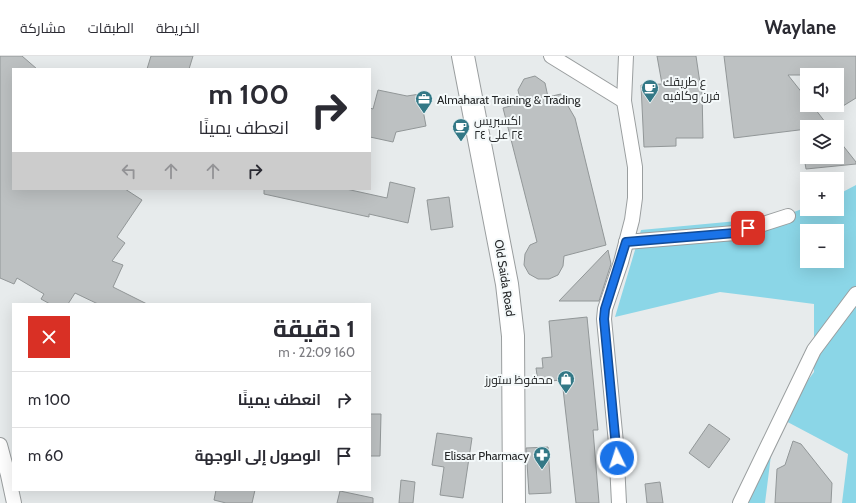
<!DOCTYPE html>
<html lang="ar">
<head>
<meta charset="utf-8">
<style>
  body { margin:0; font-family:Cabin,Cairo,sans-serif; background:#f2f2f3; color:#2b2b33; direction:rtl; height:100vh; display:flex; flex-direction:column; font-size:15px; white-space:nowrap }
  * { box-sizing:border-box; margin:0 }
  p { font-size:13px; color:#7c7c81 }
  .icon { flex:none; width:22px; height:22px; fill:none; stroke:currentColor; stroke-width:2; stroke-linecap:round; stroke-linejoin:round }
  .map { position:relative; flex:1; overflow:hidden; direction:ltr }
  .panel { position:absolute; left:12px; top:247px; width:359px; height:188px; display:flex; flex-direction:column; background:#fff; border-radius:0px; box-shadow:0 4px 16px #0002; direction:rtl }
  .panel>* { flex:none }
  .hud { position:absolute; left:12px; top:12px; width:359px; height:122px; border-radius:0px; box-shadow:0 4px 16px #0002; direction:rtl; background:#fff; color:#2b2b33; overflow:hidden }
  .tools { position:absolute; left:800px; top:12px; display:grid; gap:8px }
  .tools a { display:grid; place-items:center; width:44px; height:44px; border-radius:0px; background:#fff; box-shadow:0 4px 16px #0002; font-size:20px }
  .pin { position:absolute; display:grid; place-items:center; width:34px; height:34px; color:#fff; margin:-17px; border-radius:8px; box-shadow:0 2px 6px #0006 }
  .me { position:absolute; width:44px; margin:-22px; rotate:356deg; stroke-linejoin:round; filter:drop-shadow(0 0 3px #0008) }
  .turn { display:flex; align-items:center; gap:14px; height:84px; padding:0 16px; font-size:18px }
  .turn .icon { width:52px; height:52px; stroke-width:2.5 }
  .turn b { display:block; font-size:28px; line-height:34px }
  .lanes { display:flex; align-items:center; height:38px; padding:0 16px; background:#0003; justify-content:center; gap:20px; direction:ltr }
  .lanes .off { opacity:.35 }
  .round { display:grid; place-items:center; flex:none; width:42px; height:42px; border-radius:0px; background:#f2f2f3 }
  .headline { display:flex; align-items:center; justify-content:space-between; height:68px; padding:0 16px }
  h1 { font-size:24px; font-weight:700; line-height:30px }
  ul { padding:0; list-style:none }
  li { display:flex; align-items:center; gap:12px; height:56px; padding:0 16px; border-top:1px solid #e1e1e2 }
  li div { flex:1 }
  li b { display:block; font-size:15px }
  li em { font-style:normal }
  header { display:flex; align-items:center; gap:24px; box-sizing:border-box; height:56px; padding:0 20px; background:#fff; border-bottom:1px solid #e1e1e2 }
  header strong { font-size:19px }
  nav { display:flex; gap:22px; margin-inline-start:auto; font-size:14px }
  .map>svg:first-child { display:block }
</style>
</head>
<body>
<header>
<strong>Waylane</strong>
<nav><a>الخريطة</a><a>الطبقات</a><a>مشاركة</a></nav>
</header>
<div class="map">
<svg width="856" height="447" viewBox="0 0 856 447">
  <rect width="100%" height="100%" fill="#e7ebec"/>
  <!-- green -->
  <g fill="#8bd6e7" fill-rule="evenodd">
    <path d="M 856,129 L 856,447 L 842,447 L 848,398 L 780,362 L 814,316 L 814,248 L 720,236 L 615,261 L 641,174 L 781,161 L 807,151 L 807,153 L 837,153 L 837,139 ZM 807,175 L 837,175 L 837,205 L 807,205 Z"/>
    <polygon points="768,393 771,399 765,447 732,447"/>
  </g>
  <!-- building -->
  <g fill="#bdc1c2" stroke="#929798">
    <polygon points="0,0 22,0 37,13 13,13 13,133 125,133 142,144 117,181 125,187 112,205 123,209 113,231 147,248 98,248 75,237 68,248 50,248 41,243 44,238 17,222 14,228 0,222"/>
    <polygon points="151,0 193,0 189,13 147,13"/>
    <polygon points="657,0 696,0 701,34 702,34 703,82 676,82 676,90 644,91 641,29 662,28"/>
    <polygon points="724,0 856,0 856,42 843,50 837,47 837,19 788,19 807,43 807,49 812,49 829,71 807,71 807,73 734,82"/>
    <polygon points="535,20 545,27 548,41 561,38 575,62 606,189 564,200 563,210 558,219 549,223 538,223 529,218 524,209 525,198 530,189 537,186 503,52 521,47 518,34 524,23"/>
    <polygon points="378,34 407,40 420,38 426,70 396,76 393,86 370,81 370,52 373,53"/>
    <polygon points="837,82 856,106 856,108 806,113 804,101 837,101"/>
    <polygon points="390,126 415,132 408,167 369,158 369,161 264,138 264,133 346,133 387,142"/>
    <polygon points="449,141 453,171 431,174 427,144"/>
    <polygon points="608,194 611,208 599,245 559,245"/>
    <polygon points="587,261 598,374 593,374 599,447 576,447 562,324 538,326 536,312 543,312 542,302 552,301 549,265"/>
    <polygon points="370,358 381,358 380,400 370,400"/>
    <polygon points="709,368 730,383 709,412 689,397"/>
    <polygon points="437,377 472,382 463,442 440,439 444,411 432,409"/>
    <polygon points="793,385 801,388 832,427 831,447 775,447 777,413 785,409"/>
    <polygon points="548,391 551,437 529,438 526,392"/>
    <polygon points="401,424 415,426 413,447 399,447"/>
    <polygon points="660,426 663,447 647,447 645,428"/>
    <polygon points="216,434 255,434 252,447 226,447 214,444"/>
    <polygon points="340,435 373,442 373,447 337,447"/>
  </g>
  <g fill="none" stroke-linecap="round" stroke-linejoin="round">
    <!-- minor casing -->
    <g stroke="#9a9e9f" stroke-width="16">
      <g id="minor">
        <polyline points="551,0 624,45"/>
        <polyline points="626,186 735,177 788,160"/>
        <polyline points="0,389 8,419 14,447"/>
        <polyline points="619,447 616,387 604,263 605,253 621,206 632,164 635,142 635,111 624,45 626,0"/>
        <polyline points="740,447 814,294 856,238"/>
      </g>
    </g>
    <!-- trunk casing -->
    <g stroke="#9a9e9f" stroke-width="24">
      <polyline id="trunk" points="463,0 507,228 513,280 514,447"/>
    </g>
    <!-- minor -->
    <use href="#minor" stroke="#fff" stroke-width="14"/>
    <!-- trunk -->
    <use href="#trunk" stroke="#fff" stroke-width="22"/>
  </g>
  <g fill="none" stroke-linecap="round" stroke-linejoin="round">
    <!-- route casing -->
    <g stroke="#114b97" stroke-width="10">
      <polyline id="route" points="617,402 604,263 605,253 626,186 735,177 748,172"/>
    </g>
    <!-- route -->
    <use href="#route" stroke="#1a73e8" stroke-width="7"/>
  </g>
  <!-- icons -->
  <defs>
    <g id="cafe-pin" transform="scale(0.9)"><path d="M0 17L-7.5 6A9.5 9.5 0 1 1 7.5 6Z" fill="#337886" stroke="#f4f9fa"/><path d="M-5.5-4.5H6V0H3Q3 3.5 0 3.5H-2.5Q-5.5 3.5-5.5 0ZM3-3.2v2h1.7v-2ZM-6 4.5H4V6H-6Z" fill="#fff"/></g>
    <g id="office-pin" transform="scale(0.9)"><path d="M0 17L-7.5 6A9.5 9.5 0 1 1 7.5 6Z" fill="#337886" stroke="#f4f9fa"/><path d="M-6-3h4V-5.5h4V-3h4V5H-6ZM-1-4.5V-3h2v-1.5ZM-6 0V1H6V0Z" fill="#fff"/></g>
    <g id="shop-pin" transform="scale(0.9)"><path d="M0 17L-7.5 6A9.5 9.5 0 1 1 7.5 6Z" fill="#337886" stroke="#f4f9fa"/><path d="M-5-2.5h2.3a2.7 3.5 0 0 1 5.4 0H5L5.5 6h-11ZM-1.5-2.5h3a1.5 2.3 0 0 0-3 0Z" fill="#fff"/></g>
    <g id="pharmacy-pin" transform="scale(0.9)"><path d="M0 17L-7.5 6A9.5 9.5 0 1 1 7.5 6Z" fill="#337886" stroke="#f4f9fa"/><path d="M-2-6h4v4h4v4h-4v4h-4v-4h-4v-4h4Z" fill="#fff"/></g>
  </defs>
  <g fill-rule="evenodd">
    <use href="#cafe-pin" x="650" y="32"/>
    <use href="#office-pin" x="424" y="43"/>
    <use href="#cafe-pin" x="461" y="71"/>
    <use href="#shop-pin" x="566" y="323"/>
    <use href="#pharmacy-pin" x="542" y="399"/>
  </g>
  <g text-anchor="middle" dominant-baseline="central" stroke-width="4" stroke-linejoin="round" paint-order="stroke">
    <!-- poi labels -->
    <g font-size="12" fill="#242627" stroke="#f4f9fa" text-anchor="start">
      <text x="663" y="25">ع طريقك<tspan x="663" dy="14">فرن وكافيه</tspan></text>
      <text x="437" y="43">Almaharat Training &amp; Trading</text>
      <text x="474" y="64">اكسبريس<tspan x="474" dy="14">٢٤ على ٢٤</tspan></text>
      <text x="553" y="323" text-anchor="end">محفوظ ستورز</text>
      <text x="529" y="399" text-anchor="end">Elissar Pharmacy</text>
    </g>
    <!-- street labels -->
    <g font-size="12" fill="#242627" stroke="#f4f9fa">
      <text transform="translate(505 222) rotate(81)">Old Saida Road</text>
    </g>
  </g>
</svg>
<div class="tools">
<a><svg class="icon" aria-label="sound" viewBox="0 0 24 24"><path d="M4 9h4l5-4v14l-5-4H4zM17 9q2 3 0 6"/></svg></a>
<a><svg class="icon" aria-label="layers" viewBox="0 0 24 24"><path d="M12 4l9 5-9 5-9-5zM3 14l9 5 9-5"/></svg></a>
<a>+</a>
<a>−</a>
</div>
<div class="pin" style="left:748px;top:172px;background:#d93025"><svg class="icon" aria-label="arrive" viewBox="0 0 24 24"><path d="M6 21V4h12l-3 4 3 4H6"/></svg></div>
<svg class="me" style="left:617px;top:402px" viewBox="-20 -20 40 40"><circle r="17" fill="#1a73e8" stroke="#fff" stroke-width="3"/><path d="M0-11L8 9 0 5-8 9z" fill="#fff"/></svg>
<div class="hud">
<div class="turn"><svg class="icon" aria-label="right" viewBox="0 0 24 24"><path d="M7 20v-9h11M14 6l5 5-5 5"/></svg><div><b>100 m</b>انعطف يمينًا</div></div>
<div class="lanes"><svg class="icon off" aria-label="left" viewBox="0 0 24 24"><path d="M17 20v-9H6M10 6l-5 5 5 5"/></svg><svg class="icon off" aria-label="ahead" viewBox="0 0 24 24"><path d="M12 20V5M6 11l6-6 6 6"/></svg><svg class="icon off" aria-label="ahead" viewBox="0 0 24 24"><path d="M12 20V5M6 11l6-6 6 6"/></svg><svg class="icon" aria-label="right" viewBox="0 0 24 24"><path d="M7 20v-9h11M14 6l5 5-5 5"/></svg></div>
</div>
<section class="panel">
<div class="headline"><div><h1>1 دقيقة</h1><p>160 m · 22:09</p></div><a class="round" style="background:#d93025;color:#fff"><svg class="icon" aria-label="close" viewBox="0 0 24 24"><path d="M6 6l12 12M18 6L6 18"/></svg></a></div>
<ul>
<li><svg class="icon" aria-label="right" viewBox="0 0 24 24"><path d="M7 20v-9h11M14 6l5 5-5 5"/></svg><div><b>انعطف يمينًا</b></div><em>100 m</em></li>
<li><svg class="icon" aria-label="arrive" viewBox="0 0 24 24"><path d="M6 21V4h12l-3 4 3 4H6"/></svg><div><b>الوصول إلى الوجهة</b></div><em>60 m</em></li>
</ul>
</section>
</div>
</body>
</html>
